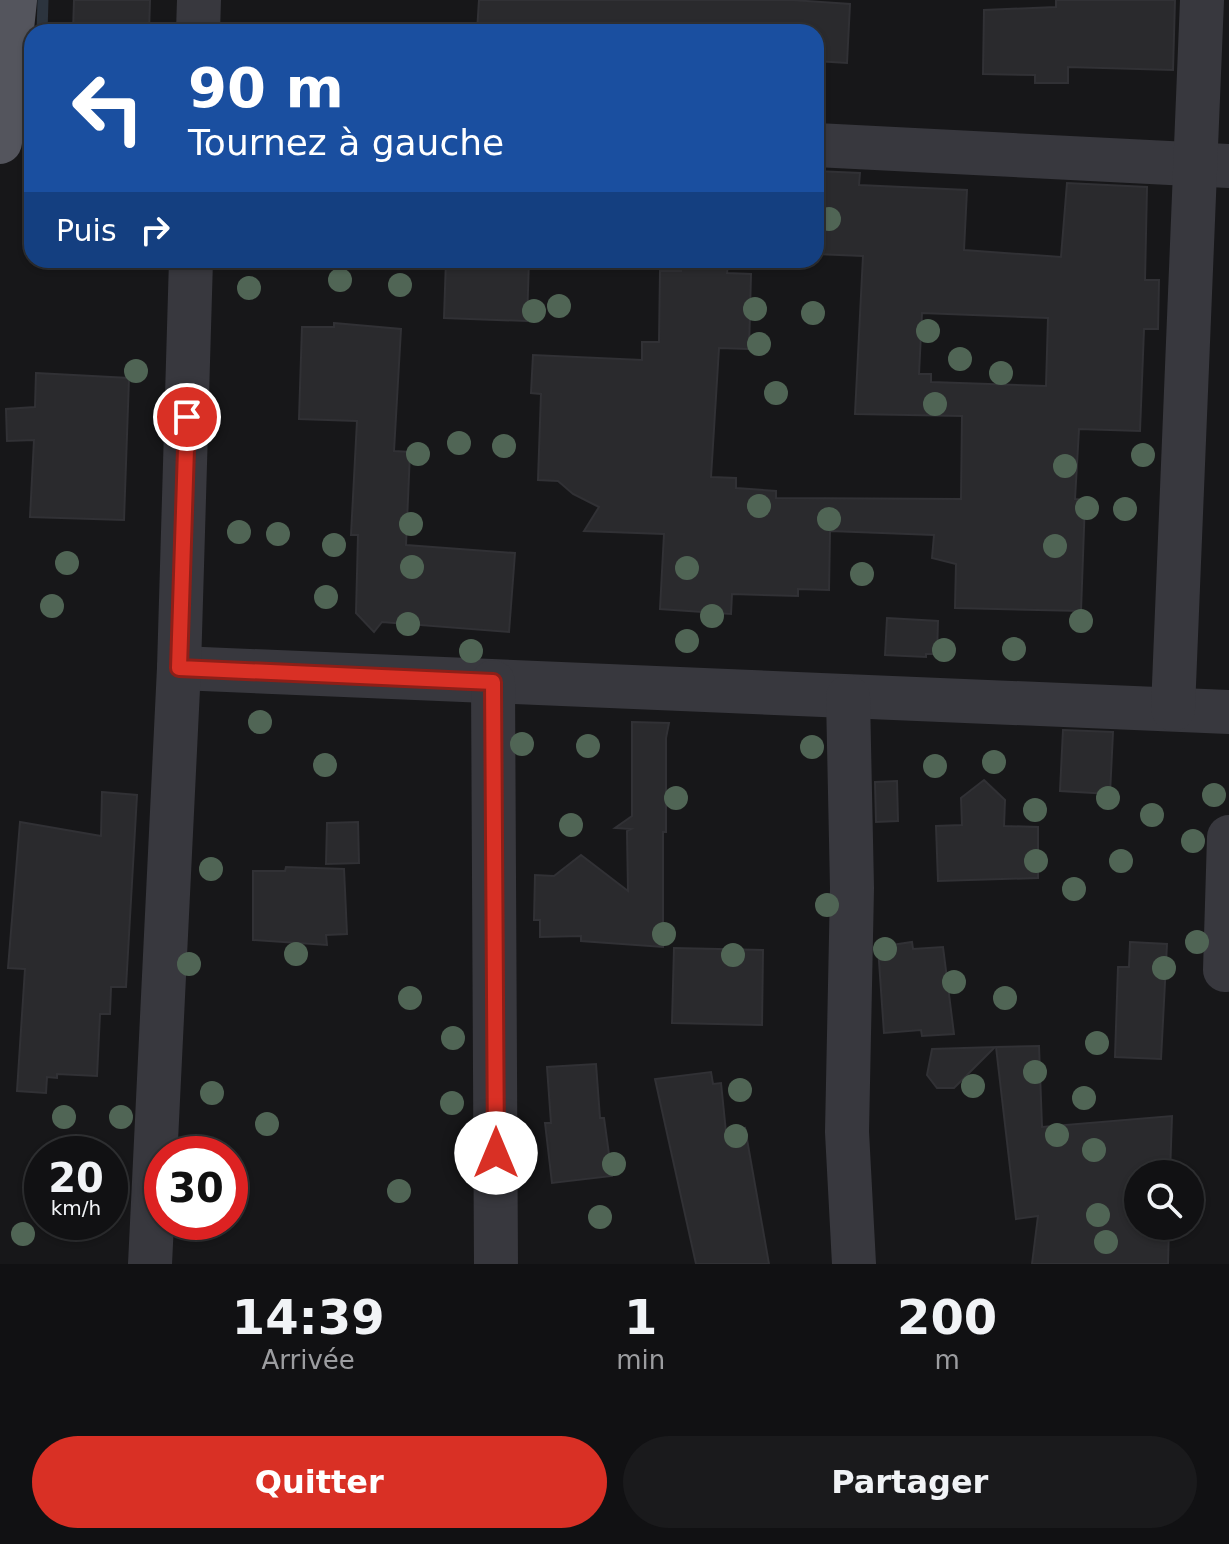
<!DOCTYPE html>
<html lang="fr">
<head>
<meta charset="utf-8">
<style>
  body { margin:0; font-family:"DejaVu Sans",sans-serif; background:#1a1a1c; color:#f1f3f6; height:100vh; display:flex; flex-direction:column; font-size:30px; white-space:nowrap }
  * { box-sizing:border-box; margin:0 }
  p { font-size:26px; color:#9c9da0 }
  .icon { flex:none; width:44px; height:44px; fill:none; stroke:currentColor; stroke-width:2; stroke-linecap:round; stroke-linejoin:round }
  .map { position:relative; height:1264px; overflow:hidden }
  .side { display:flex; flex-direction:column; background:#111113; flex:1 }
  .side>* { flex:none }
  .guide { position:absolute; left:24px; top:24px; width:800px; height:244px; border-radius:24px; box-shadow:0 2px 6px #0004,0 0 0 2px #303133; background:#1a4fa0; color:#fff; overflow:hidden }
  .buttons { position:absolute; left:1124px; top:1160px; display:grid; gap:16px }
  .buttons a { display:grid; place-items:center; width:80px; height:80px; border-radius:50%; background:#111113; box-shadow:0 2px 6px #0004,0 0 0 2px #303133; font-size:40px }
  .speed { position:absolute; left:24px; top:1136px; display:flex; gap:16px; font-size:40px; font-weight:700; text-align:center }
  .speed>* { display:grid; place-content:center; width:104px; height:104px; border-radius:50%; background:#111113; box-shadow:0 2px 6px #0004,0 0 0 2px #303133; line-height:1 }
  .speed small { font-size:20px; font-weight:400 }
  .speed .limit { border:12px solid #d22; background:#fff; color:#111 }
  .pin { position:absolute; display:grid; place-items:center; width:68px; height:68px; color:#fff; margin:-34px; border:4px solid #fff; border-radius:50%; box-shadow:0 2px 8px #0007 }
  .me { position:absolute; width:88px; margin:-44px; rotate:0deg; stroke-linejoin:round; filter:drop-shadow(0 0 6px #0008) }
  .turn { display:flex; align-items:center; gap:28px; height:168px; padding:0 32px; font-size:36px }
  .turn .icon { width:104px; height:104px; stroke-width:2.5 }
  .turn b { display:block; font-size:56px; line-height:68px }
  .then { display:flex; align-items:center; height:76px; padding:0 32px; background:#0003; gap:16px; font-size:30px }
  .eta { display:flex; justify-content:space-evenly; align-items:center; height:136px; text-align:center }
  .eta b { font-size:48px; font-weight:600; line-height:56px }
  .primary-button { display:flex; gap:16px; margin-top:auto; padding:16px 32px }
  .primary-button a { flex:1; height:92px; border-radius:48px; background:#d93025; color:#fff; font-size:32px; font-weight:600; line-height:92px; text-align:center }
  .primary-button a+a { background:#1a1a1c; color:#f1f3f6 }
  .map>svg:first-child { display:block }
</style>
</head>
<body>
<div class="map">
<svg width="1229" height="1264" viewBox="0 0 1229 1264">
  <rect width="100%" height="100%" fill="#171719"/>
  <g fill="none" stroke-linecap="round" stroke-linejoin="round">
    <!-- stream -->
    <polyline stroke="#2c343e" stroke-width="11" points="42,32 43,0"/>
  </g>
  <!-- building -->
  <g fill="#2a2a2d" stroke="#313135" stroke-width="2" fill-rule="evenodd">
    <polygon points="74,0 150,0 149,32 73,32"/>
    <polygon points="479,0 792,0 850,4 847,63 816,61 816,32 477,32"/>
    <polygon points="1056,0 1175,0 1173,70 1068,67 1068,83 1035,83 1035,75 983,74 984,10 1056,7"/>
    <path d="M 816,171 L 860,173 L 859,185 L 967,190 L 964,250 L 1061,257 L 1067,183 L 1147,187 L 1145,280 L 1159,280 L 1158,329 L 1144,329 L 1140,431 L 1079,429 L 1075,499 L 1085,500 L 1081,611 L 955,608 L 956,564 L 932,558 L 934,535 L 830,531 L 829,590 L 798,589 L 798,596 L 732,594 L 731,614 L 660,609 L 664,534 L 584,531 L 599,507 L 573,494 L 558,481 L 538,480 L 541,394 L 531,393 L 533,355 L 642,360 L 642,342 L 659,342 L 660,271 L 681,271 L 681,263 L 728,265 L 727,273 L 751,274 L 749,349 L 719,348 L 711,477 L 736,478 L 736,488 L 776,491 L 776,498 L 961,499 L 962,416 L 855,414 L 863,256 L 816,254 ZM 922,313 L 1048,318 L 1046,386 L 931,382 L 931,374 L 919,374 Z"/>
    <polygon points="446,260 529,260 527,321 444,318"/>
    <polygon points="334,323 401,329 394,451 410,452 406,545 515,553 509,632 382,622 374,632 356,613 358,535 351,535 357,421 299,419 302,327 334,327"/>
    <polygon points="36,373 129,378 124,520 30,517 34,440 7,441 6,409 35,407"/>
    <polygon points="887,618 938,621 937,654 926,654 926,657 885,655"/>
    <polygon points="632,722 669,723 666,738 666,832 663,832 663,947 581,941 581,936 540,937 540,920 534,920 535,875 554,876 581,855 628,891 627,831 631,829 615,828 632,816"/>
    <polygon points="1063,730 1113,732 1110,794 1060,791"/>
    <polygon points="984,780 1005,800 1004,826 1038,827 1038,878 938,881 936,826 962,825 961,798"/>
    <polygon points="897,781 898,821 876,822 875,782"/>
    <polygon points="102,792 137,795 126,987 111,987 110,1014 100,1014 97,1076 57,1074 57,1078 47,1077 46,1093 17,1091 25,969 8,968 20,822 101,836"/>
    <polygon points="358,822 359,863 326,864 327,823"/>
    <polygon points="286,867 344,869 347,934 326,935 327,945 253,940 253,871 285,871"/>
    <polygon points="912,942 913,949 943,947 954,1034 922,1036 921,1030 884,1033 878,947"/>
    <polygon points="1130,942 1167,944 1161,1059 1115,1057 1118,967 1129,967"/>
    <polygon points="674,948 763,950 762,1025 672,1023"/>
    <polygon points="1039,1046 1042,1127 1172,1116 1170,1174 1138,1174 1138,1226 1169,1226 1168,1264 1032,1264 1038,1216 1016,1219 996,1047"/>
    <polygon points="995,1047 954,1088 937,1088 927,1075 932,1049"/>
    <polygon points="596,1064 600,1118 604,1118 612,1176 552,1183 545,1123 551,1123 547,1067"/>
    <polygon points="711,1072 713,1084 721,1083 726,1132 745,1128 769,1264 696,1264 655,1079"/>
  </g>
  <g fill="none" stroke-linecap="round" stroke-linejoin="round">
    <!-- minor -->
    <g stroke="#38383e" stroke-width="44">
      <polyline points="198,32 199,0"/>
      <polyline points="816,145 1229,166"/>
      <polyline points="179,668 1229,712"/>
      <polyline points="493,682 496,1264"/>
      <polyline points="848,697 852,888 847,1132 854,1264"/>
      <polyline points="1173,709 1202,0"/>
      <polyline points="1225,970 1229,837"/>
      <polyline points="150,1264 179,668 191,260"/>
    </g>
    <!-- major -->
    <polyline stroke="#54555d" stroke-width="44" points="0,142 15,0"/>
  </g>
  <!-- trees -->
  <g fill="#506555">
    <circle cx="829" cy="219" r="12"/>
    <circle cx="340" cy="280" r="12"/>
    <circle cx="400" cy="285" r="12"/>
    <circle cx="249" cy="288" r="12"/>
    <circle cx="559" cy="306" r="12"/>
    <circle cx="755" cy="309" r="12"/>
    <circle cx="534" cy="311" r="12"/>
    <circle cx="813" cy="313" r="12"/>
    <circle cx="928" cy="331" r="12"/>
    <circle cx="759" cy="344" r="12"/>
    <circle cx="960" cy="359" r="12"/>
    <circle cx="136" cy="371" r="12"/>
    <circle cx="1001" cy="373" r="12"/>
    <circle cx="776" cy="393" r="12"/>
    <circle cx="935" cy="404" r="12"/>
    <circle cx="459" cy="443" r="12"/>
    <circle cx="504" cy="446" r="12"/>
    <circle cx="418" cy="454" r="12"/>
    <circle cx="1143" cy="455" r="12"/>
    <circle cx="1065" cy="466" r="12"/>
    <circle cx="759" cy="506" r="12"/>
    <circle cx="1087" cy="508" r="12"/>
    <circle cx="1125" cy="509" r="12"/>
    <circle cx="829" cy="519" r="12"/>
    <circle cx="411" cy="524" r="12"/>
    <circle cx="239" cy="532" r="12"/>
    <circle cx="278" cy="534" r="12"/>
    <circle cx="334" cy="545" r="12"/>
    <circle cx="1055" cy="546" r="12"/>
    <circle cx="67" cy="563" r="12"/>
    <circle cx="412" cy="567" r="12"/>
    <circle cx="687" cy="568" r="12"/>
    <circle cx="862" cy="574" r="12"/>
    <circle cx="326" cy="597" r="12"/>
    <circle cx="52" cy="606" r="12"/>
    <circle cx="712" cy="616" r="12"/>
    <circle cx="1081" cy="621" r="12"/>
    <circle cx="408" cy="624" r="12"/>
    <circle cx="687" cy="641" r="12"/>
    <circle cx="1014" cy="649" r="12"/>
    <circle cx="944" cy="650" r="12"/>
    <circle cx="471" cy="651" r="12"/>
    <circle cx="260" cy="722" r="12"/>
    <circle cx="522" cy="744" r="12"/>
    <circle cx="588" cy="746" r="12"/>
    <circle cx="812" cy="747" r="12"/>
    <circle cx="994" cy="762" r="12"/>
    <circle cx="325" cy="765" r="12"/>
    <circle cx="935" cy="766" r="12"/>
    <circle cx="1214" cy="795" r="12"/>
    <circle cx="676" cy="798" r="12"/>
    <circle cx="1108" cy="798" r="12"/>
    <circle cx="1035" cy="810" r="12"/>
    <circle cx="1152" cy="815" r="12"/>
    <circle cx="571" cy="825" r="12"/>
    <circle cx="1193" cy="841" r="12"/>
    <circle cx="1036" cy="861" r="12"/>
    <circle cx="1121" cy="861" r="12"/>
    <circle cx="211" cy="869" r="12"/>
    <circle cx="1074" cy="889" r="12"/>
    <circle cx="827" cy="905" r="12"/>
    <circle cx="664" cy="934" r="12"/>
    <circle cx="1197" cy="942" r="12"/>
    <circle cx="885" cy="949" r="12"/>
    <circle cx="296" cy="954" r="12"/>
    <circle cx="733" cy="955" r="12"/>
    <circle cx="189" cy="964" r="12"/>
    <circle cx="1164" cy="968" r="12"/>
    <circle cx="954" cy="982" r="12"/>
    <circle cx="410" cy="998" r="12"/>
    <circle cx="1005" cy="998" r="12"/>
    <circle cx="453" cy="1038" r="12"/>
    <circle cx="1097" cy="1043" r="12"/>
    <circle cx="1035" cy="1072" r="12"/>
    <circle cx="973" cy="1086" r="12"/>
    <circle cx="740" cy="1090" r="12"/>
    <circle cx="212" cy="1093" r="12"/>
    <circle cx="1084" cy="1098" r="12"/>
    <circle cx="452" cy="1103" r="12"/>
    <circle cx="64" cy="1117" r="12"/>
    <circle cx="121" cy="1117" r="12"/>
    <circle cx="267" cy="1124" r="12"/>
    <circle cx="1057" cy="1135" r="12"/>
    <circle cx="736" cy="1136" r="12"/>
    <circle cx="1094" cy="1150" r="12"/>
    <circle cx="614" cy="1164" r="12"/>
    <circle cx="399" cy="1191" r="12"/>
    <circle cx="1098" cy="1215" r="12"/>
    <circle cx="600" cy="1217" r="12"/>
    <circle cx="23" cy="1234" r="12"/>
    <circle cx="1106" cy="1242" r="12"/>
  </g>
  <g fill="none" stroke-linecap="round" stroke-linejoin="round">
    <!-- route casing -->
    <g stroke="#8d1f18" stroke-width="20">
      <polyline id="route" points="187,417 179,668 493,682 496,1153"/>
    </g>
    <!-- route -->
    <use href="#route" stroke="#d93025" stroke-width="14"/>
  </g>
</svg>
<div class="buttons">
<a><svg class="icon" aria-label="search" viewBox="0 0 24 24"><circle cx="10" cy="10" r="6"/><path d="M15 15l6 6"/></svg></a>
</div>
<div class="speed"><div>20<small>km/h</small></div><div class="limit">30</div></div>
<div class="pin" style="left:187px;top:417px;background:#d93025"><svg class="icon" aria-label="arrive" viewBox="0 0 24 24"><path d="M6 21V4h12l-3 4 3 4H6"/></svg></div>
<svg class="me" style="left:496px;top:1153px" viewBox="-20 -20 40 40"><circle r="19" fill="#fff"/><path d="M0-13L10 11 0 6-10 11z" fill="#d93025"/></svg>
<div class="guide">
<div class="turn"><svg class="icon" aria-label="left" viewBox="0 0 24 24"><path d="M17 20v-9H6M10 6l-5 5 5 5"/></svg><div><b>90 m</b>Tournez à gauche</div></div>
<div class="then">Puis<svg class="icon" aria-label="right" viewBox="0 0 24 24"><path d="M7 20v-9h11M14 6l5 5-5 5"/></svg></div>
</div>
</div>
<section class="side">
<div class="eta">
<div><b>14:39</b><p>Arrivée</p></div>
<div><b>1</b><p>min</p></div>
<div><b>200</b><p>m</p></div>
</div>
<div class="primary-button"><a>Quitter</a><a>Partager</a></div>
</section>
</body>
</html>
